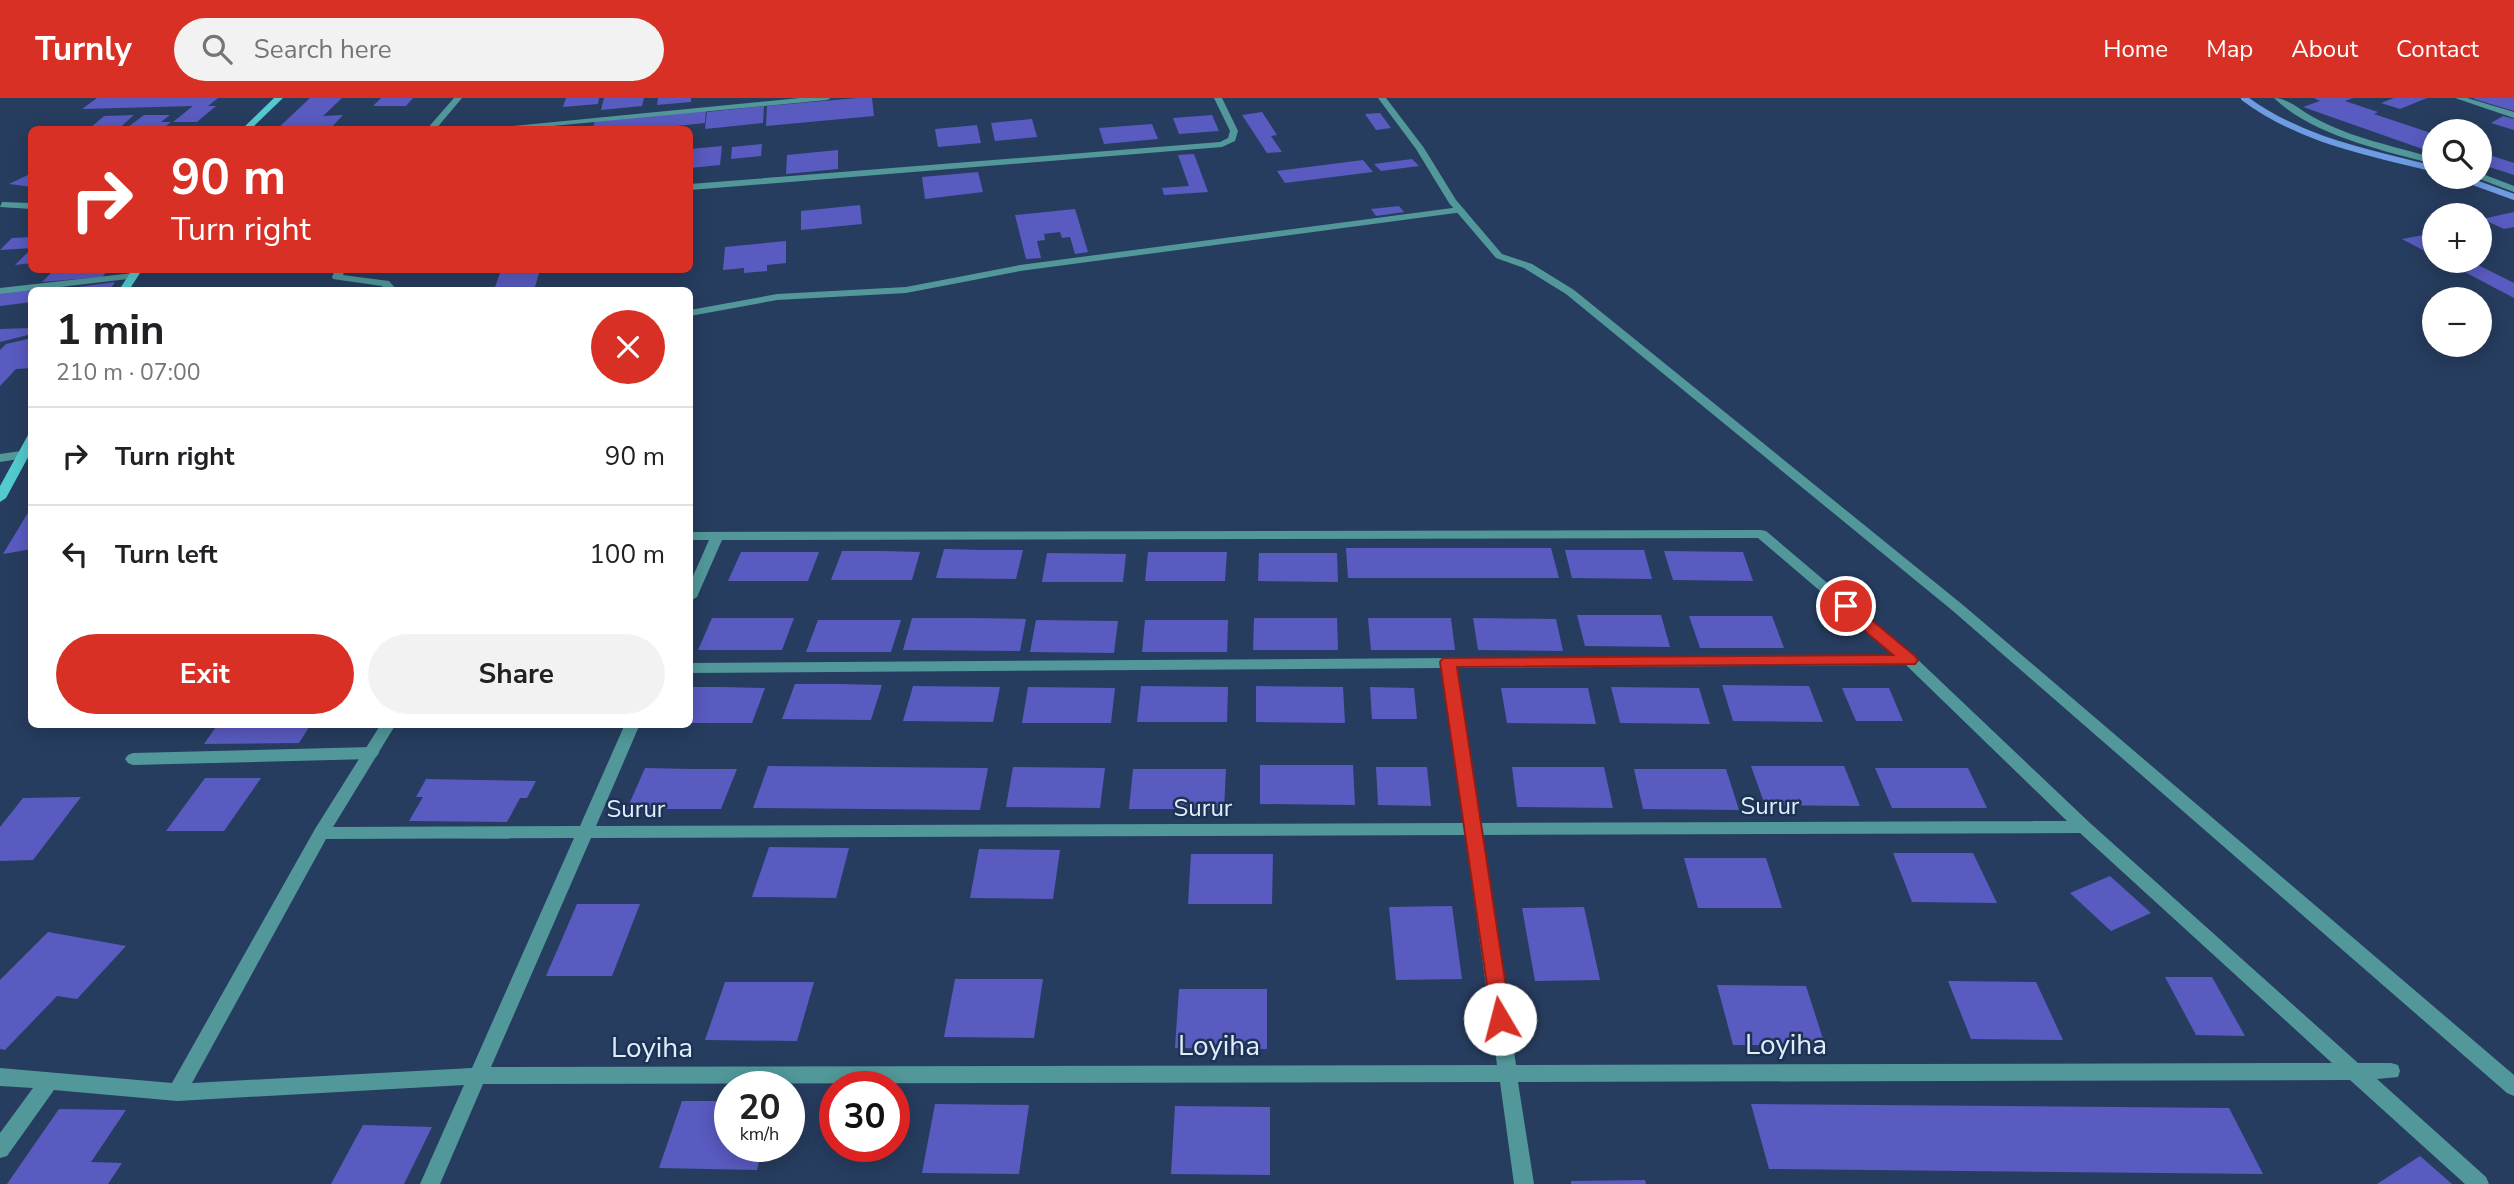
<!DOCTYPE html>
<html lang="en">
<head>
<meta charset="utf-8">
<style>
  body { margin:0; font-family:"Nunito Sans",sans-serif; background:#f2f2f2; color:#202124; height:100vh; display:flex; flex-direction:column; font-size:26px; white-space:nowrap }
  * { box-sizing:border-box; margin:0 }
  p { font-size:23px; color:#757577 }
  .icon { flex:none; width:38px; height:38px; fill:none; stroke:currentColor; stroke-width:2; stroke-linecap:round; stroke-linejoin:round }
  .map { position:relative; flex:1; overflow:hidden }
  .sheet { position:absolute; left:28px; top:189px; width:665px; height:441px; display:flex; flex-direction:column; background:#fff; border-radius:10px; box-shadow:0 4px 18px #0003 }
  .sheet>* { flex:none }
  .guide { position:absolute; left:28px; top:28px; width:665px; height:147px; border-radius:10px; box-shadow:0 4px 18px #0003; background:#d93025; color:#fff; overflow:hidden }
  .buttons { position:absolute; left:2422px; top:21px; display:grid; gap:14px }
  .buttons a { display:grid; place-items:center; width:70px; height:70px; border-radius:50%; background:#fff; box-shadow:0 4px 18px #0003; font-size:35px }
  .speed { position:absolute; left:714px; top:973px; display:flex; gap:14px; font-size:35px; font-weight:700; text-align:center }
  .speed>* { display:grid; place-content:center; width:91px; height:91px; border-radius:50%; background:#fff; box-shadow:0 4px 18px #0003; line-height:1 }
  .speed small { font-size:18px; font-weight:400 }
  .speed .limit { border:10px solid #d22; background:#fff; color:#111 }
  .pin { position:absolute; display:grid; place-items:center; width:60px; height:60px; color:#fff; margin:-30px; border:4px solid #fff; border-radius:50%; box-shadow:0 2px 7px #0007 }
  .me { position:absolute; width:77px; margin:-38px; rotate:352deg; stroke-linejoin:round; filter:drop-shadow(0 0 5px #0008) }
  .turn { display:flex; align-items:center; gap:24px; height:147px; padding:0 28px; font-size:32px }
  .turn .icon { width:91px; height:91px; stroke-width:2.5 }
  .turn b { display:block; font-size:49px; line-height:60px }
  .round { display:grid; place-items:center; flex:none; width:74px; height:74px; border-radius:37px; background:#f2f2f2 }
  .head { display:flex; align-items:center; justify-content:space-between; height:119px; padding:0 28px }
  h1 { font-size:42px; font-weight:700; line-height:52px }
  .primary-button { display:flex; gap:14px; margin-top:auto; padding:14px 28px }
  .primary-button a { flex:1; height:80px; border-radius:42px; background:#d93025; color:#fff; font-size:28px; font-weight:700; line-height:80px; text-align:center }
  .primary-button a+a { background:#f2f2f2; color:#202124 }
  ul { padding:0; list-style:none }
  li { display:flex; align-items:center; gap:21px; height:98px; padding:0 28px; border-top:2px solid #e0e0e0 }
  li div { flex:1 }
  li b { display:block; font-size:26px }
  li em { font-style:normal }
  header { display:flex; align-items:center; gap:42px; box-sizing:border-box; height:98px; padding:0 35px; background:#d93025; color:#fff }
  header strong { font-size:33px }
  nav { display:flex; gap:38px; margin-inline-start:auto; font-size:24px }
  .search { width:490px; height:63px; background:#f2f2f2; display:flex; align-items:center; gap:18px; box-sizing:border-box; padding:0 24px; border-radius:38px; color:#757577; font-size:26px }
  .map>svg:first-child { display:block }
</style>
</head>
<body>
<header>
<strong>Turnly</strong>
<div class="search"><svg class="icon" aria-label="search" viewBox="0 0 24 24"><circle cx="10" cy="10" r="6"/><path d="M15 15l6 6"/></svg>Search here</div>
<nav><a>Home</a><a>Map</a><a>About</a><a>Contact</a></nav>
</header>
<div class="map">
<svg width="2514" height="1086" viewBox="0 0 2514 1086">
  <rect width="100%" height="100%" fill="#273d5f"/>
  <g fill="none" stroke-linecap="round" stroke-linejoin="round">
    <!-- stream -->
    <g stroke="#6e9ce2" stroke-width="6">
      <path d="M 2244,0 C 2300,42 2367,54 2434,71"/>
      <polyline points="2459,79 2514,99"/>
    </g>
  </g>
  <!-- building -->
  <g fill="#595bc1">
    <polygon points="97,0 218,0 208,8 216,8 197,24 173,24 193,8 82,11"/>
    <polygon points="310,0 342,0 323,18 343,17 329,32 276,32"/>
    <polygon points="381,0 413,0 406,8 373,8"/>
    <polygon points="566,0 599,0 598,6 563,9"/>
    <polygon points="604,0 644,0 642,8 601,12"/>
    <polygon points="658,0 691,0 691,4 657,7"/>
    <polygon points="857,0 872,0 874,18 766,28 767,8"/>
    <polygon points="2314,0 2353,0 2345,3 2378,14 2374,16 2434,36 2434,55 2303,9 2320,3"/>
    <polygon points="2394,0 2427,0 2400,11 2381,5"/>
    <polygon points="2474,0 2514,0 2514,13 2474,1"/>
    <polygon points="764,8 763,25 705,31 707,14"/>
    <polygon points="706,13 705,25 667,29 667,32 592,32 595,23"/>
    <polygon points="1262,14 1277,37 1271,38 1282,54 1267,55 1242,17"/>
    <polygon points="1380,15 1391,30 1376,32 1365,16"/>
    <polygon points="134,17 117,32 88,32 104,18"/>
    <polygon points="144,17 170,17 161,24 171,24 161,32 124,32"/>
    <polygon points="1212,17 1219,33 1179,36 1173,20"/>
    <polygon points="2503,18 2514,21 2514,32 2491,25"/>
    <polygon points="1032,21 1037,39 995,43 991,25"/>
    <polygon points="1152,26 1158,41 1104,46 1099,30"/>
    <polygon points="977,27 981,45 938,49 935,31"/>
    <polygon points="762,46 761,58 731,61 732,49"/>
    <polygon points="722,48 720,67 690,70 690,51"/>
    <polygon points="838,52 838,71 786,76 787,57"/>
    <polygon points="2480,54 2514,65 2514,77 2480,66"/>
    <polygon points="1194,56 1208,94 1164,97 1162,90 1189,88 1178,57"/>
    <polygon points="1412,61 1419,68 1381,73 1374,66"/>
    <polygon points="1363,62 1373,74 1285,85 1277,73"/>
    <polygon points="978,74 983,94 925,101 922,79"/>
    <polygon points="32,75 32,89 9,86"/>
    <polygon points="860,107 862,126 801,132 801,113"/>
    <polygon points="1399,108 1404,114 1376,118 1371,111"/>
    <polygon points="1075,111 1088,154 1075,156 1070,139 1062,140 1060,134 1044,136 1045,142 1037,143 1041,160 1026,161 1015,117"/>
    <polygon points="2514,114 2514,129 2504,131 2482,121"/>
    <polygon points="2434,135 2434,158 2402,141"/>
    <polygon points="32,139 32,150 0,152 12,140"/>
    <polygon points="786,143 786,165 767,167 767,173 744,175 744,170 723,172 725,149"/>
    <polygon points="32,150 32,165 15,167"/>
    <polygon points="2444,163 2470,163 2514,185 2514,200"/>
    <polygon points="54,172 108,172 102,179 42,184"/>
    <polygon points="501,172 540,172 534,192 494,192"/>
    <polygon points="115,184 110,192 43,192 65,188 63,191"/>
    <polygon points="32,192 32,204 0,208 0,196"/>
    <polygon points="32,230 32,236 0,244 0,231"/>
    <polygon points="32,240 32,270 16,271 0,288 0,252 6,246"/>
    <polygon points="32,408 32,451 3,456 20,428"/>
    <polygon points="1346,450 1551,450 1559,480 1348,480"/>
    <polygon points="944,451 983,452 1023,452 1016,481 936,480"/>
    <polygon points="1565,452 1644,452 1652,481 1572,480"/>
    <polygon points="842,453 882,453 920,454 912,482 831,482"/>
    <polygon points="1664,453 1743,454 1753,483 1673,482"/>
    <polygon points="741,454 819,454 808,483 728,483"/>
    <polygon points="1148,454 1227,454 1225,483 1145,483"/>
    <polygon points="1047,455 1126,456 1123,484 1042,484"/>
    <polygon points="1259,455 1337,455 1338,484 1258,483"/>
    <polygon points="1577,517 1661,517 1670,549 1585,548"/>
    <polygon points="1689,518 1772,518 1784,550 1700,550"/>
    <polygon points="712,520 794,520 782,552 698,552"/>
    <polygon points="912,520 971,520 1026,521 1020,553 903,552"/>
    <polygon points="1254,520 1337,520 1338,552 1253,552"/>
    <polygon points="1368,520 1451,520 1455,552 1371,552"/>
    <polygon points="1473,520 1556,521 1563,553 1478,552"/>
    <polygon points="818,522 901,522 891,554 806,554"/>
    <polygon points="1036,522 1118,523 1114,555 1030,554"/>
    <polygon points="1145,522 1228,522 1227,554 1142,554"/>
    <polygon points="795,586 839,586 882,587 871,622 782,621"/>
    <polygon points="1722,587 1809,588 1823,624 1733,623"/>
    <polygon points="913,588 1000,589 993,624 903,623"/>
    <polygon points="1141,588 1228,589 1227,624 1137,624"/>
    <polygon points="1256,588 1343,589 1345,625 1256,624"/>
    <polygon points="690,589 722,589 765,590 752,625 690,625"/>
    <polygon points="1028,589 1115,590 1111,625 1022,625"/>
    <polygon points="1370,589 1414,590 1417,621 1372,621"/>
    <polygon points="1611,589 1699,590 1710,626 1620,625"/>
    <polygon points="1501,590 1588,590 1596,626 1507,625"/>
    <polygon points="1842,590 1889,590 1903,623 1856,623"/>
    <polygon points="218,626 311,626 299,645 204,646"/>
    <polygon points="1260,667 1353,667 1355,707 1260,706"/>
    <polygon points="768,668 988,670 980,712 753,710"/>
    <polygon points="1751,668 1844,668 1860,708 1765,707"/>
    <polygon points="1013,669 1105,670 1100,710 1006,709"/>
    <polygon points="1376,669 1427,669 1431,708 1378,707"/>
    <polygon points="1512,669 1604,669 1613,710 1517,709"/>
    <polygon points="645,670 691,671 737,671 721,711 627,711"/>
    <polygon points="1875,670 1968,670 1987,710 1892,710"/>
    <polygon points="1133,671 1226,671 1224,711 1129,711"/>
    <polygon points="1634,671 1726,671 1739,712 1643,711"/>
    <polygon points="205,680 261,680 224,733 166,733"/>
    <polygon points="426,681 480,682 536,683 527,700 520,700 507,724 409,723 423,699 416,699"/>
    <polygon points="81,699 33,762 0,763 0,729 23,700"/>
    <polygon points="769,749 849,750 836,800 752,799"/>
    <polygon points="979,751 1060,752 1053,801 970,800"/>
    <polygon points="1893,755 1973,755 1997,805 1912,804"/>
    <polygon points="1191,756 1273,756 1272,806 1188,806"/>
    <polygon points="1684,760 1766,760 1782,810 1698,810"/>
    <polygon points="2110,778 2151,815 2111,833 2070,795"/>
    <polygon points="577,806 640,806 612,878 546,878"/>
    <polygon points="1452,808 1462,881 1396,882 1389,809"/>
    <polygon points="1584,809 1600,882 1535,883 1522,810"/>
    <polygon points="48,834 126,848 77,901 57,898 5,952 0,951 0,882"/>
    <polygon points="2165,879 2212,879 2245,938 2196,937"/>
    <polygon points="955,881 1043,881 1034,940 944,939"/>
    <polygon points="1948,883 2036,884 2063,942 1971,941"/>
    <polygon points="725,884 814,884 797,943 705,942"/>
    <polygon points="1717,887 1806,888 1825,947 1733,947"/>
    <polygon points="1179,891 1267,891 1267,951 1175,950"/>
    <polygon points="682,1003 730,1003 730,1048 763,1048 757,1072 659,1070"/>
    <polygon points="935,1006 1029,1007 1019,1076 922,1075"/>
    <polygon points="1751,1006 2229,1010 2263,1076 1769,1071"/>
    <polygon points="1175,1008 1270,1009 1270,1077 1171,1076"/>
    <polygon points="59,1011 126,1012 91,1064 122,1065 108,1086 7,1086"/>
    <polygon points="363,1027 432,1029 404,1086 331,1086"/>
    <polygon points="2420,1058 2452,1086 2377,1086"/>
    <polygon points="1645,1082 1646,1086 1571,1086 1571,1083"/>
  </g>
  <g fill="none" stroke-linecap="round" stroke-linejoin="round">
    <!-- lane -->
    <g fill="#52989a" fill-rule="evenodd">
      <polygon points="2,104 32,105 32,111 0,109"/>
      <polygon points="1460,109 1465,112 1463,114 1020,173 906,195 777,202 690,218 690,212 777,196 906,189 1020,167"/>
      <polygon points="335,172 345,172 343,177 389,183 397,192 387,192 382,188 333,181 332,179"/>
      <polygon points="371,649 376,651 379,655 376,659 371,661 133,667 128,665 125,661 128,657 133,655"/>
    </g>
    <!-- street -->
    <g fill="#52989a" fill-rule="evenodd">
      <polygon points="454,0 462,0 435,32 426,32"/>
      <polygon points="800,0 831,0 827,2 510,32 473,32"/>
      <polygon points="1214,0 1222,0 1238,33 1235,43 1222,49 690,92 690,86 1220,44 1228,40 1230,33"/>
      <polygon points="1378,0 1386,0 1424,50 1456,102 1502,156 1532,166 1574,192 1963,507 2514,977 2514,998 2507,995 1953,513 1566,196 1524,170 1496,160 1449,105 1416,51"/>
      <path d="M 2274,0 C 2288,0 2300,12 2313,19 C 2350,40 2394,48 2434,60 L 2434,66 C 2384,53 2312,37 2274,0 Z"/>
      <polygon points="2455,0 2467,0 2514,14 2514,20"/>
      <polygon points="2480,75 2514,88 2514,94 2477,80 2480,79"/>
      <polygon points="133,175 137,176 137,180 0,196 0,190"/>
      <polygon points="21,353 25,354 27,357 25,360 0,364 0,356"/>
      <path d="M 1761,432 L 1766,433 L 1915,559 L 2090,725 L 2358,965 L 2391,965 L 2398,967 L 2400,973 L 2398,979 L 2377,981 L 2486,1079 L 2489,1086 L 2465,1086 L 2350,982 L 1518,984 L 1534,1086 L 1514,1086 L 1500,984 L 483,986 L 440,1086 L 420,1086 L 464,987 L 177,1003 L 54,992 L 7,1058 L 0,1060 L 0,1035 L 33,990 L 0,988 L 0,970 L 172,985 L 315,731 L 381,626 L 396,626 L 333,729 L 580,728 L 625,626 L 640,626 L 596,728 L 1463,725 L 1442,570 L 690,575 L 690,565 L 1895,557 L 1758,440 L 722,442 L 697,499 L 690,503 L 690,485 L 709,442 L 690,442 L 690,434 ZM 1906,567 L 2067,723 L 1479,725 L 1456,570 ZM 2080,735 L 2332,965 L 1516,967 L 1481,737 ZM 1465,737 L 1497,967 L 491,969 L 591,740 ZM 574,740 L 472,970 L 192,985 L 326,741 Z"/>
    </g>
    <!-- secondary -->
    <g fill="#53cacf" fill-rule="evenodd">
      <polygon points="274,0 283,0 250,32 241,32"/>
      <polygon points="132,172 142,172 129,192 119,192"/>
      <polygon points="28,337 32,337 32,352 6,400 0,404 0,388"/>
    </g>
  </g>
  <!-- route -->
  <polygon fill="#d93025" stroke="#8d1f18" stroke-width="2" points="1846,503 1851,505 1915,558 1918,562 1915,566 1457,569 1511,921 1508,928 1500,930 1493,928 1440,564 1443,560 1893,557 1840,512 1838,508"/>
  <g text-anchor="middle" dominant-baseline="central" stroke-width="5" stroke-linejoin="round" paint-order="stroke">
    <!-- street labels -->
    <g font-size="24" fill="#e1ecfd" stroke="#1d3353">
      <text x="1770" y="708">Surur</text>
      <text x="1203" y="710">Surur</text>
      <text x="636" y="711">Surur</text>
    </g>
    <!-- near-street labels -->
    <g font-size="28" fill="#e1ecfd" stroke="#1d3353">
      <text x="1786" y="947">Loyiha</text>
      <text x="1219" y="948">Loyiha</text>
      <text x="652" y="950">Loyiha</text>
    </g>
  </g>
</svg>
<div class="buttons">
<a><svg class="icon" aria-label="search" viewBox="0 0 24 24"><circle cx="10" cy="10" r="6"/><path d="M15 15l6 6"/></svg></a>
<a>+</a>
<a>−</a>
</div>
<div class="speed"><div>20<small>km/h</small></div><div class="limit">30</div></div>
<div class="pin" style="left:1846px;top:508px;background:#d93025"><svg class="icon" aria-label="arrive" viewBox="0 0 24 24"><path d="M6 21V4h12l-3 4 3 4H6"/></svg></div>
<svg class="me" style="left:1500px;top:921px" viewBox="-20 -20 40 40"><circle r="19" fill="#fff"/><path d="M0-13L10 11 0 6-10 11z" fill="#d93025"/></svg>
<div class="guide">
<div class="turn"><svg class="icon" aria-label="right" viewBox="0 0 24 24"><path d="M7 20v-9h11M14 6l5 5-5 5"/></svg><div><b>90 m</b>Turn right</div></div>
</div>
<section class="sheet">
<div class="head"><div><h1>1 min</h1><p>210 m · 07:00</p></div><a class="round" style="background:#d93025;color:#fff"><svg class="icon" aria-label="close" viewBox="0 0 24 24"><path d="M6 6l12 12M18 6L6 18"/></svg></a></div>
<ul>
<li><svg class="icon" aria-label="right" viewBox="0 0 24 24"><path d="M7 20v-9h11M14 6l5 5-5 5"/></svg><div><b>Turn right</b></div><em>90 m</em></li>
<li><svg class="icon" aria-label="left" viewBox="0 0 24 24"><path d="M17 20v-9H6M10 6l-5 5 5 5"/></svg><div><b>Turn left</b></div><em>100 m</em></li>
</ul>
<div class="primary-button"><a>Exit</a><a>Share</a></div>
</section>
</div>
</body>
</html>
